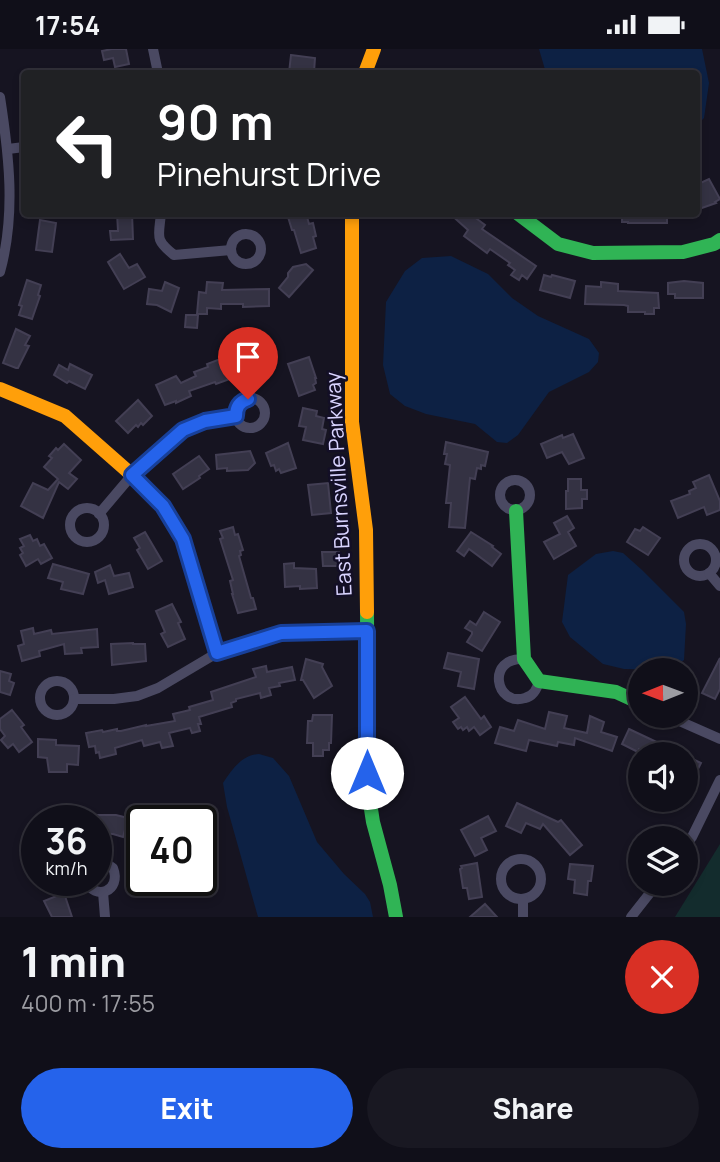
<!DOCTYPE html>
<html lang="en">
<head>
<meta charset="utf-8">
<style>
  body { margin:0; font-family:Manrope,sans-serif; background:#191822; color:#f1f3f6; height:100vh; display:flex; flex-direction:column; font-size:26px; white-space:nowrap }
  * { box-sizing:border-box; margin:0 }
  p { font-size:23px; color:#9c9ca2 }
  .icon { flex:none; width:38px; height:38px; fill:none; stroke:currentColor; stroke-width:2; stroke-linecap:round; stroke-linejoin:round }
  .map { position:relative; height:868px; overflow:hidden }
  .panel { display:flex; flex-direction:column; background:#100f19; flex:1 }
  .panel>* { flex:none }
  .guide { position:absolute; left:21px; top:21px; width:679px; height:147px; border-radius:7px; box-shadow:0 4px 10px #0003,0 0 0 2px #302f38; background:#202124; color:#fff; overflow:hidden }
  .needle { width:46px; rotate:269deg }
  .buttons { position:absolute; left:628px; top:609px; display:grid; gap:14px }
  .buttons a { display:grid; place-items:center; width:70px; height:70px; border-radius:50%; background:#100f19; box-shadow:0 4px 10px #0003,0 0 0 2px #302f38; font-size:35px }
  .speed { position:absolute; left:21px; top:756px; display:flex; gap:14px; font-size:35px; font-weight:700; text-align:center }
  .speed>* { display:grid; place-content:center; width:91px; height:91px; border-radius:50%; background:#100f19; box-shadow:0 4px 10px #0003,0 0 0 2px #302f38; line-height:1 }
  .speed small { font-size:18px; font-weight:400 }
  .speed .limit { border:4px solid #111; border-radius:10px; background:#fff; color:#111 }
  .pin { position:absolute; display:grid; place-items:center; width:60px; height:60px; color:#fff; margin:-72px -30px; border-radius:50% 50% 50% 0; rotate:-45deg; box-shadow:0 0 7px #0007 }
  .pin .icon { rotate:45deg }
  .me { position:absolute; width:77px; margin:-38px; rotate:0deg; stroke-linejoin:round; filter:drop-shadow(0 0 5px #0008) }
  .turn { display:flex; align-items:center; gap:24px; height:147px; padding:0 21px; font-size:32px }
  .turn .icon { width:91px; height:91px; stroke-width:2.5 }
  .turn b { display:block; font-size:49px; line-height:60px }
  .round { display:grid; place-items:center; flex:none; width:74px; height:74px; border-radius:37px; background:#191822 }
  .overview { display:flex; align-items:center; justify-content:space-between; height:119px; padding:0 21px }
  h1 { font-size:42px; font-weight:800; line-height:52px }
  .cta { display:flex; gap:14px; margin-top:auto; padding:14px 21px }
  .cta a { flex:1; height:80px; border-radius:42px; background:#2563eb; color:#fff; font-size:28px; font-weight:800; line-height:80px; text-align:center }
  .cta a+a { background:#191822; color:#f1f3f6 }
  .status { display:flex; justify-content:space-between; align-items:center; height:49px; padding:0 35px; background:#100f19; direction:ltr }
  .status svg { height:19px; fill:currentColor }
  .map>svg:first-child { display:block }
</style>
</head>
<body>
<div class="status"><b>17:54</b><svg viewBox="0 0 49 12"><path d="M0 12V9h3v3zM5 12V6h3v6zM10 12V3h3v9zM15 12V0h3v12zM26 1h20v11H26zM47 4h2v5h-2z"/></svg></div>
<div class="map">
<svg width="720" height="868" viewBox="0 0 720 868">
  <rect width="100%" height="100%" fill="#161421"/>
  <!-- green -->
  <polygon fill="#132c2d" points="720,795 720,868 675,868"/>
  <!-- water -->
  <g fill="#0d2144">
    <polygon points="539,0 702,0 709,34 704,69 697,76 696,24 546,24"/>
    <polygon points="451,207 488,225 512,249 538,267 589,290 599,304 598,313 589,323 549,343 518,386 507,394 497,393 475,375 426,365 405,357 390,345 383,316 386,253 405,222 422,209"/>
    <polygon points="613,502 623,504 642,521 684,563 686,575 684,611 670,621 624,620 603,615 570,588 562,573 568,526 596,505"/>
    <path d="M 259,705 L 273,709 L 289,727 L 317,793 L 344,825 L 365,845 L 370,853 L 373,868 L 258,868 L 227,758 L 223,734 C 232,720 242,706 259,705 Z"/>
  </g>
  <!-- building -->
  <g fill="#343243" stroke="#433f54" stroke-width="2">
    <polygon points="112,0 126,0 129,15 115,18 113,9 104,11 102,2"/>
    <polygon points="291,6 315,9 314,23 289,24"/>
    <polygon points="709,130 720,150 715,153 716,154 696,161 696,136"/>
    <polygon points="117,164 132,164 133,190 111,191 110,182 118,182"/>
    <polygon points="301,164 306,164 309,175 313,174 316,187 313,188 316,199 301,204 294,181 292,181 288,168"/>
    <polygon points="449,164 469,164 485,176 482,180 536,217 527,230 522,226 519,231 511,226 515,221 508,216 510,214 490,200 487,204 464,187 468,181"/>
    <polygon points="622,164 667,164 667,174 628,174 628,173 622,173"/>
    <polygon points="40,171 56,174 52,203 36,201"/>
    <polygon points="120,205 129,219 137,215 145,228 124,240 108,213"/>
    <polygon points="306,215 313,221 289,248 279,239 288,228 288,224 293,218"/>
    <polygon points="544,226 551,228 552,226 575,232 570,249 540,241"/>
    <polygon points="27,231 41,236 38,246 40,247 32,270 19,266 22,257 19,256"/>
    <polygon points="684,232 703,234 703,249 675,249 675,245 668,245 668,234"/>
    <polygon points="165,233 179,239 171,263 157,256 147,255 149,240 162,242"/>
    <polygon points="207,233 223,234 222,241 269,240 269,257 243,258 243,255 221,255 221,260 207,259 207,265 197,265 199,243 206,244"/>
    <polygon points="601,233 618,235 618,242 658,244 659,259 654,259 654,265 645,265 645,263 628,263 628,257 624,256 585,255 586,237 601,238"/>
    <polygon points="186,266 198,266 197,279 185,278"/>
    <polygon points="16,280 30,287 25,296 29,297 18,319 16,319 3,314"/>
    <polygon points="260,290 260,295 269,294 270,301 272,301 273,317 257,318 257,313 244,313 243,291"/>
    <polygon points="309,308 316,329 315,329 316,334 313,336 315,341 299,347 288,315"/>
    <polygon points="223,309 230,330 216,335 215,333 189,342 191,347 176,354 176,352 165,356 156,336 176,327 181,334 196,327 194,323 208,318 207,315"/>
    <polygon points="70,315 92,326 85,340 69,332 67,334 54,326 59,316 68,321"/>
    <polygon points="138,351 152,367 143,376 141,374 138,378 136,376 128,384 116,372"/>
    <polygon points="303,359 317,362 316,367 324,369 322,380 326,381 323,395 303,391 306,378 299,377"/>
    <polygon points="573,385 584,409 569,415 562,403 547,409 541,395 562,386 563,389"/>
    <polygon points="446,393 488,403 485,417 481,416 481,420 477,419 475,430 470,429 465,479 449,478 451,454 446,454 450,416 445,415 447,405 444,405"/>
    <polygon points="288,394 296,419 281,424 279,420 276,422 274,416 271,417 266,404"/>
    <polygon points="64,395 81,411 69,424 77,430 68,440 59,433 43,469 21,457 33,434 48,441 58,430 44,418 52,409 49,407 56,399 58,401"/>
    <polygon points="250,402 255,414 248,421 227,422 227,419 217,420 216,406"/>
    <polygon points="199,407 209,420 199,427 200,429 183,440 173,425"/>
    <polygon points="709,426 720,452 720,461 707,466 704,458 678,469 671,452 690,445 689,442 696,439 693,433"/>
    <polygon points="568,430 581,430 581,441 587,441 587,450 582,450 582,459 566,460 566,442 568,442"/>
    <polygon points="328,434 331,464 312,466 308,436"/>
    <polygon points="567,467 574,479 568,483 576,497 554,510 544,493 560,485 554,474"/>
    <polygon points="233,478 235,486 238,485 243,501 240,502 241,506 239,507 251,549 253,549 256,560 238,564 232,545 233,545 230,532 233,531 220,490 223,489 220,482"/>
    <polygon points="643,478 660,489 648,506 627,493 635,480 640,482"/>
    <polygon points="145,483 162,512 148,520 137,501 140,499 134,489"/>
    <polygon points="471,483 493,497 492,498 501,505 492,517 469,500 464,507 457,502"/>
    <polygon points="30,486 33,492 37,490 40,497 44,495 52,509 41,515 38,510 26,517 20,506 23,504 20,499 24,497 20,490"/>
    <polygon points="322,503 339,503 339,517 323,517"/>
    <polygon points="294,514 294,519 316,520 317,539 300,540 300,537 285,538 284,515"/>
    <polygon points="53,515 89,525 83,545 61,540 63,533 48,529"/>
    <polygon points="110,516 114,527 129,524 133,538 109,545 105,531 98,534 95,523"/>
    <polygon points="172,555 181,573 178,574 185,590 168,598 161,585 165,583 156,562"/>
    <polygon points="484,563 500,573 482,602 467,593 472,585 472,583 465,579 470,572 476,576"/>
    <polygon points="33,579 34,585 51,581 52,585 97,580 98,598 81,599 82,604 65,605 64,595 39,602 40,607 22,612 18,597 24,595 21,582"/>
    <polygon points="133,594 133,595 145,595 146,612 112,616 111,595"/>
    <polygon points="448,604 479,610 474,640 458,637 461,623 444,619"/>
    <polygon points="720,609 720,640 715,650 702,644"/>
    <polygon points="306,610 323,615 322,618 332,637 314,649 303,631 301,631"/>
    <polygon points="266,617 267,623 292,618 295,631 279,634 280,637 269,639 271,646 261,649 260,644 236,650 236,652 231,654 232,658 199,668 201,675 198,675 200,682 192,684 190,679 169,684 173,697 162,699 160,693 144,697 142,691 115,699 116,705 100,709 99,703 96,704 95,697 89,698 86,684 102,681 103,683 117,680 117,682 121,682 146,676 146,677 175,672 173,665 190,661 189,658 213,651 211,643 256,628 253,620"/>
    <polygon points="0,622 11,625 9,632 14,634 10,646 0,643"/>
    <polygon points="465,648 481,670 484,667 491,678 480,686 474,678 469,682 467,678 463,681 461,678 458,680 453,673 459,669 451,658"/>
    <polygon points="12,661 24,676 21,678 32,693 19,703 13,695 8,699 1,691 5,687 0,680 0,670"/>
    <polygon points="549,663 567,667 564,679 587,684 590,667 604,673 601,683 617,688 612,702 575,689 574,696 558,693 557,697 529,691 526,702 495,694 500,678 514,682 518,671 545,680"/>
    <polygon points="313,666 332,666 331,694 329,694 329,701 323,701 323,707 313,707 313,694 307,694 308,672 312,672"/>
    <polygon points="629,680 682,705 650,705 639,700 638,703 622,695"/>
    <polygon points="38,690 56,691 56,696 79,697 78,716 67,715 67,723 49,723 47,709 38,708"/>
    <polygon points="686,707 701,714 694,728 686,724"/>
    <polygon points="517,754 558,773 561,771 582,796 570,806 543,775 540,780 526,774 521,784 506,777"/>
    <polygon points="96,766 116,766 128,769 123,788 113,785 96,784"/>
    <polygon points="488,767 496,782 481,789 487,801 475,807 461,781"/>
    <polygon points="477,814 482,848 469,850 467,839 463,839 460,820 462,819 461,817"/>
    <polygon points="570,815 593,817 591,832 588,832 587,846 574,844 575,831 568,830"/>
    <polygon points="143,831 159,831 160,839 144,841"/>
    <polygon points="64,844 72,868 52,868 44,852"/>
    <polygon points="485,855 497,868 470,868"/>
  </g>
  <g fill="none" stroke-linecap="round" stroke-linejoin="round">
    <!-- street -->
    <g stroke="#4a4962" stroke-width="10">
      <polyline points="153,0 158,24"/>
      <path d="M 0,48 C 9,106 16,165 0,223"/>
      <polyline points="8,100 24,98"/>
      <path d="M 161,164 C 159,188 154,190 174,206 L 231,201"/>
      <circle cx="246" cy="200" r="15"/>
      <circle cx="250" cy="364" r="15"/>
      <circle cx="515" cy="446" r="15"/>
      <circle cx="87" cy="476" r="17"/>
      <polyline points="99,465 132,426 183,381 205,372 236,367"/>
      <circle cx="700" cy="511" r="16"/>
      <polyline points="709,524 720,537"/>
      <path d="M 524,610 C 486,608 495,658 525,649 C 534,647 537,640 539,632"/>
      <circle cx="57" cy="649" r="17"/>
      <polyline points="74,650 114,650 137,647 158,639 217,604 280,584 367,582"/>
      <polyline points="668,667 720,690"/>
      <polyline points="686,796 692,788 720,731"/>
      <circle cx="521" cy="830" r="20"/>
      <path d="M 85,831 C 95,853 122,842 113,819 L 103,812 L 96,812"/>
      <polyline points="103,843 105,868"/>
      <polyline points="523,850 523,868"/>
      <polyline points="631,868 657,835"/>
    </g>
    <!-- fast -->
    <g stroke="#30b455" stroke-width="14">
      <polyline points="517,164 558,195 593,204 683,203 714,195 720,191"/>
      <polyline points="516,462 524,610 539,632 616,643 640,654"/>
      <polyline points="367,563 368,741 373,773 390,836 396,868"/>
    </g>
    <!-- slow -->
    <g stroke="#ff9f0a" stroke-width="14">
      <polyline points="365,24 374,0"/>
      <polyline points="352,164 352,373 366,481 367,563"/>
      <polyline points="0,340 65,367 132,426 163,457 183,490 217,604"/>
    </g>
  </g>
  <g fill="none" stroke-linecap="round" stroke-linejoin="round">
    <!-- route casing -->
    <g stroke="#184099" stroke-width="18">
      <path id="route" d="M 248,350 C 239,353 236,358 236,367 L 205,372 L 183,381 L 132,426 L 163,457 L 183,490 L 217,604 L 281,584 L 367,582 L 367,724"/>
    </g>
    <!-- route -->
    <use href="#route" stroke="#2563eb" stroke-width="12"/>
  </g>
  <g text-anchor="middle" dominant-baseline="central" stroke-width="5" stroke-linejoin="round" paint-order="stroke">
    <!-- street labels -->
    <g font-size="21" fill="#d9d4ff" stroke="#130f26">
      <text transform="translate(338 435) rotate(-93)">East Burnsville Parkway</text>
    </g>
  </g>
</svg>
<div class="buttons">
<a><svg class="needle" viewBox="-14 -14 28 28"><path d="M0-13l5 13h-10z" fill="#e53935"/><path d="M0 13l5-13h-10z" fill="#9c9ca2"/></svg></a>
<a><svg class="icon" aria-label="sound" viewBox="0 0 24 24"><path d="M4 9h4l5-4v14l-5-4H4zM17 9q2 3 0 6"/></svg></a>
<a><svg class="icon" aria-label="layers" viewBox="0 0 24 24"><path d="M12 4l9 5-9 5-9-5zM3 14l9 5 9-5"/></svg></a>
</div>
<div class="speed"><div>36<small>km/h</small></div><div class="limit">40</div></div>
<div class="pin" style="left:248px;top:350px;background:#d93025"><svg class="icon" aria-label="arrive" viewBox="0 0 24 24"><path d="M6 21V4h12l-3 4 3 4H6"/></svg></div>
<svg class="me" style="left:367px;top:724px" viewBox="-20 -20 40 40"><circle r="19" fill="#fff"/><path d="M0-13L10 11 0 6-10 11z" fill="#2563eb"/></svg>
<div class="guide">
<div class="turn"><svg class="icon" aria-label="left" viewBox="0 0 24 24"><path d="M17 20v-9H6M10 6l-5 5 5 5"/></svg><div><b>90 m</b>Pinehurst Drive</div></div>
</div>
</div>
<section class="panel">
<div class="overview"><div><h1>1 min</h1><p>400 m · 17:55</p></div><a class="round" style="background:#d93025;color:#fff"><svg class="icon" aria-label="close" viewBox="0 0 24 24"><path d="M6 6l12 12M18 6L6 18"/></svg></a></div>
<div class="cta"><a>Exit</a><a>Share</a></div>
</section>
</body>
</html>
